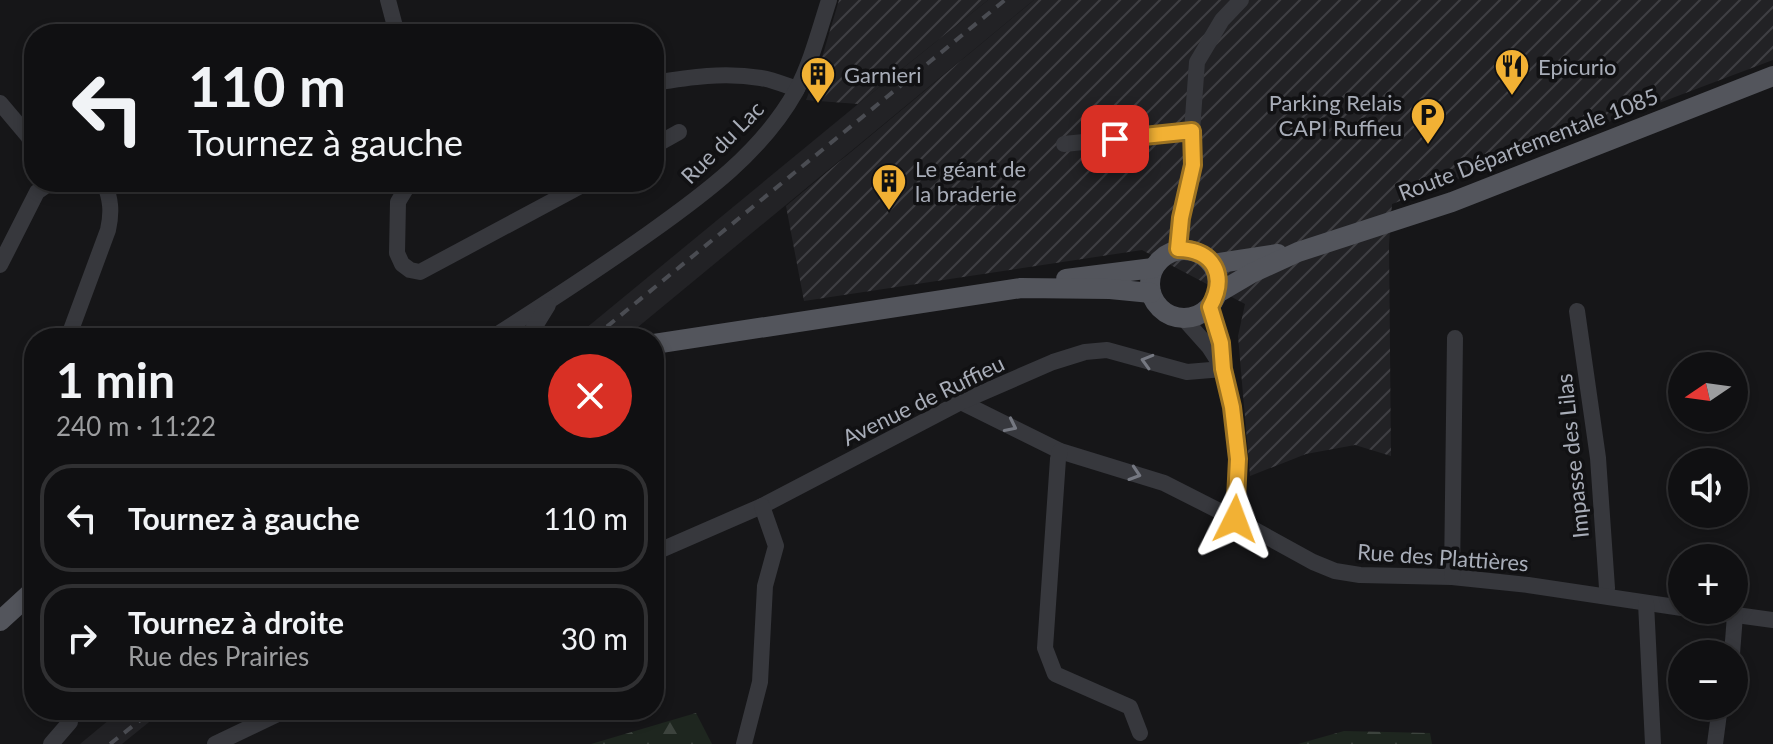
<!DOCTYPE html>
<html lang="fr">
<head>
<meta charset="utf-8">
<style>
  body { margin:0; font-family:Lato,sans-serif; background:#1e1e20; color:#f1f3f6; height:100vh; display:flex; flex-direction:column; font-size:30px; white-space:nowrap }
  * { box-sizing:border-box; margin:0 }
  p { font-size:26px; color:#9c9d9f }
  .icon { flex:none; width:44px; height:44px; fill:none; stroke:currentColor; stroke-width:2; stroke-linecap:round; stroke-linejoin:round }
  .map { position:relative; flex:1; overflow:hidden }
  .drawer { position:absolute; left:24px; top:328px; width:640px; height:392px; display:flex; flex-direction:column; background:#101012; border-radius:32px; box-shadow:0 4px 12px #0003,0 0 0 2px #303032 }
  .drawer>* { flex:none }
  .guide { position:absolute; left:24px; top:24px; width:640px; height:168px; border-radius:32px; box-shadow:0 4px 12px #0003,0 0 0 2px #303032; background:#101012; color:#f1f3f6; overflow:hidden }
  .needle { width:52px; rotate:257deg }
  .fabs { position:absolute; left:1668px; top:352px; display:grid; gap:16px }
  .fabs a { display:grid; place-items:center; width:80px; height:80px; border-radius:50%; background:#101012; box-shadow:0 4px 12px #0003,0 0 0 2px #303032; font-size:40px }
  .pin { position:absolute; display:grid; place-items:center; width:68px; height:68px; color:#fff; margin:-34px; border-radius:16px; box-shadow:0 4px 12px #0006 }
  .me { position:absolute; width:88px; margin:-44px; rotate:3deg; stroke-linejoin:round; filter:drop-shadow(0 0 6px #0008) }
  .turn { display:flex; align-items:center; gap:28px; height:168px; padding:0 32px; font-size:36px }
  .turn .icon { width:104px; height:104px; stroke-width:2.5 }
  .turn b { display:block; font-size:56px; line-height:68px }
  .round { display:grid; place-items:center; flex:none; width:84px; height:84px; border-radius:42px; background:#1e1e20 }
  .overview { display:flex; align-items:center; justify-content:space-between; height:136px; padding:0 32px }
  h1 { font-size:48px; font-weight:700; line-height:60px }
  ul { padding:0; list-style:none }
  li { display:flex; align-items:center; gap:24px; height:108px; margin:0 16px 12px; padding:0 16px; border:4px solid #303032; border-radius:32px }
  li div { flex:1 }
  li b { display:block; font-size:30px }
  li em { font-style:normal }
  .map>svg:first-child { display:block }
</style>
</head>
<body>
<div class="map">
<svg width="1773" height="744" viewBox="0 0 1773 744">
  <defs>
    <pattern id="industrial-furrows" width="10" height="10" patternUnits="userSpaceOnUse" patternTransform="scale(2)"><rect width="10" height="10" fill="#222225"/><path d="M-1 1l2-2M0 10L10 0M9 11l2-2" fill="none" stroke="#3f3f43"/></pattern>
    <pattern id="forest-firs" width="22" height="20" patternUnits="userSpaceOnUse" patternTransform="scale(2)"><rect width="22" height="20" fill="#1e261f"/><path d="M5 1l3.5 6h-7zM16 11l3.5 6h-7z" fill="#3c433d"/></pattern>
  </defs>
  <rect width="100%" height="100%" fill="#161618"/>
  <!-- built -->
  <g fill="#222225">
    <polygon points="988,0 1034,0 632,332 600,338 574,338 858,104"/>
    <polygon points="121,710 164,710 122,744 80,744"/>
  </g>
  <!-- industrial -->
  <g fill="url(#industrial-furrows)">
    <polygon points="839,0 988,0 858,104 806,100 818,71"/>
    <polygon points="1034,0 1773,0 1773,60 1392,204 1389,245 1391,456 1355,445 1306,454 1250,476 1238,336 1245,304 1142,250 804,301 786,206"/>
  </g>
  <!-- forest -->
  <g fill="url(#forest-firs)">
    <polygon points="696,713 712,744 591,744"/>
    <polygon points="1344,731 1430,733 1432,744 1298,744"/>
  </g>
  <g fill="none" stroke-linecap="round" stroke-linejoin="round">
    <!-- minor -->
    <g stroke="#37383d" stroke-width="16">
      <polyline points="388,0 397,34"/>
      <path d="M 654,83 C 690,77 724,72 761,78 C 773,80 785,85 797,89"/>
      <polyline points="0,103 28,136 34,148"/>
      <polyline points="1064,144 1192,131"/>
      <polyline points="654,146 679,132"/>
      <polyline points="410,182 398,202 397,253 402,264 410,270 420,272 588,182"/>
      <polyline points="1178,249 1181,218 1193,165 1192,131 1197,62 1222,20 1241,0"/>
      <polyline points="0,265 37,192 51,182"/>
      <polyline points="1210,307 1221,343 1223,369 1232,407 1238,459 1235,519"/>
      <polyline points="1577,311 1598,458 1607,588 1605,596"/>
      <polyline points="1184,319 1209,347 1220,364"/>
      <path d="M 68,338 L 108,230 C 112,212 111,200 104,182"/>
      <path d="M 497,338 L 501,332 C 551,300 600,268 648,234 C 703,195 762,152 796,91 C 811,63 819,31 829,0"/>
      <polyline points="530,338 532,331 548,305"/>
      <polyline points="961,402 1060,451 1164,483 1235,519 1313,562 1335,571 1360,575 1452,577 1528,585 1682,608"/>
      <polyline points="1060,451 1058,459 1045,648 1055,674 1130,707 1140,733"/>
      <polyline points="654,553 762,506 961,402 1053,362 1085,352 1107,350 1187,372 1223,369"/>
      <polyline points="1452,577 1455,338"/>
      <polyline points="1646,603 1653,744"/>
      <polyline points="1700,610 1773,620"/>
      <polyline points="1732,654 1735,615"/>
      <polyline points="51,744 70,722"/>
      <polyline points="215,744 286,710"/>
      <polyline points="744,744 760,682 765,586 776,546 762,506"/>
      <polyline points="1715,744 1720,706"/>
    </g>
    <!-- major -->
    <g stroke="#53555c" stroke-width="20">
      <circle cx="1184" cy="284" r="34"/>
      <polyline points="1213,264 1278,254"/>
      <polyline points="1066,279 1153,268"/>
      <polyline points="1218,293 1252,273 1298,252 1452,202 1773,76"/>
      <polyline points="654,344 1021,288 1110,289 1151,293"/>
      <polyline points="0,621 34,590"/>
    </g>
    <!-- rail -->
    <g stroke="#4a4c52" stroke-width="4" stroke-dasharray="10 8" stroke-linecap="butt">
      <polyline points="593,338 1005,0"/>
      <polyline points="110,744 153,710"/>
    </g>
  </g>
  <!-- one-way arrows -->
  <defs><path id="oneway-chevron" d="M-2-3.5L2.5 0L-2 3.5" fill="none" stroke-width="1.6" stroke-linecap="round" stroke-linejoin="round" transform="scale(2)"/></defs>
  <g stroke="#757881">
    <use href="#oneway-chevron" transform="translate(1147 361) rotate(-164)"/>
    <use href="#oneway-chevron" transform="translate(1011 426) rotate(26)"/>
    <use href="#oneway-chevron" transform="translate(1135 474) rotate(18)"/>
  </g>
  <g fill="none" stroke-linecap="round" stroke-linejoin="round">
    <!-- route casing -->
    <g stroke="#9d7322" stroke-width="20">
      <path id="route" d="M 1115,139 L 1192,131 L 1193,165 L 1181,218 L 1178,249 C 1215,250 1227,276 1210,307 L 1221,343 L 1223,369 L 1232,407 L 1238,459 L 1235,519"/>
    </g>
    <!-- route -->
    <use href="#route" stroke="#f2b134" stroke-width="14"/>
  </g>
  <!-- icons -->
  <defs>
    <g id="restaurant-pin" transform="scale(1.8)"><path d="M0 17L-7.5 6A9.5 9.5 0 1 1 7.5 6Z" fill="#f2b134" stroke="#111113"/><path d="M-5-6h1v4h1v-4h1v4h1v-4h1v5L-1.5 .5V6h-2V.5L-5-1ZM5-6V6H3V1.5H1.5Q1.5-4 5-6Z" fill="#111"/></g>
    <g id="building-pin" transform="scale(1.8)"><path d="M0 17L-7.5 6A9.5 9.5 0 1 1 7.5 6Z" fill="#f2b134" stroke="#111113"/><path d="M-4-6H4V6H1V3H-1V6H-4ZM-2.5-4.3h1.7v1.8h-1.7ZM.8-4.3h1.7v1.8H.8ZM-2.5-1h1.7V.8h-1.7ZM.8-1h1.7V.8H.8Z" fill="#111"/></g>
    <g id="parking-pin" transform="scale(1.8)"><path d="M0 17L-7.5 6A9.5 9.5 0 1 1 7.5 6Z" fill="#f2b134" stroke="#111113"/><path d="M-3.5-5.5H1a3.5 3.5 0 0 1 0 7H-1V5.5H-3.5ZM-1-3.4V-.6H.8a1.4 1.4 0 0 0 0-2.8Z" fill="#111"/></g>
  </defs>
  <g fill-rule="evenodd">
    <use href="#restaurant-pin" x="1512" y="66"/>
    <use href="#building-pin" x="818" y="74"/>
    <use href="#parking-pin" x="1428" y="115"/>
    <use href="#building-pin" x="889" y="181"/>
  </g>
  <g text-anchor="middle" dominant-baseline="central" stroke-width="7" stroke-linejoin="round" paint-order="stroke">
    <!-- poi labels -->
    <g font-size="22" fill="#a8adb8" stroke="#111113" text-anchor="start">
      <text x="1538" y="66">Epicurio</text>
      <text x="844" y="74">Garnieri</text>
      <text x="1402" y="102" text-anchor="end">Parking Relais<tspan x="1402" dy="25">CAPI Ruffieu</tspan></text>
      <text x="915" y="168">Le géant de<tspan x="915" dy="25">la braderie</tspan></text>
    </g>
    <!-- street labels -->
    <g font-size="22" fill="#a8adb8" stroke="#111113">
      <text transform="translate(722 142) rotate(-45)">Rue du Lac</text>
      <text transform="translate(1528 144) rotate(-21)">Route Départementale 1085</text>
      <text transform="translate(923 400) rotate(-26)">Avenue de Ruffieu</text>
      <text transform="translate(1572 456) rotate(-96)">Impasse des Lilas</text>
      <text transform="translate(1443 557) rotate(4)">Rue des Plattières</text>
    </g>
  </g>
</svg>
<div class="fabs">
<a><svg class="needle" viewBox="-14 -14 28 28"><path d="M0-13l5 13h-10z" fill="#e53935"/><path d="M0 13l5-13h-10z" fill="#9c9d9f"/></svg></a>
<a><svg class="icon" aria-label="sound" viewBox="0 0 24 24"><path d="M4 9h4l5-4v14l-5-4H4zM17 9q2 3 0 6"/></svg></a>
<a>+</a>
<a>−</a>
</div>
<div class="pin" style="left:1115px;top:139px;background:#d93025"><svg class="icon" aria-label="arrive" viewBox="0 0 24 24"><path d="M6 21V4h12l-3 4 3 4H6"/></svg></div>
<svg class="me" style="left:1235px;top:519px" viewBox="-20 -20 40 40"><path d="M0-17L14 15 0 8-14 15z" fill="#f2b134" stroke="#fff" stroke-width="4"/></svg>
<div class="guide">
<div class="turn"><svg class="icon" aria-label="left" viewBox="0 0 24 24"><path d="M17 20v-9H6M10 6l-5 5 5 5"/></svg><div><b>110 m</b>Tournez à gauche</div></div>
</div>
<section class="drawer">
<div class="overview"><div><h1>1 min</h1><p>240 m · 11:22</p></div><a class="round" style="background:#d93025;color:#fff"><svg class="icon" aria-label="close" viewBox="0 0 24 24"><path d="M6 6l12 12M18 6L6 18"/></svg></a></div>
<ul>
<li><svg class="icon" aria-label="left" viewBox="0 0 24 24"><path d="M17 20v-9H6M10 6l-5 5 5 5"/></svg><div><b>Tournez à gauche</b></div><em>110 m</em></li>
<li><svg class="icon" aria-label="right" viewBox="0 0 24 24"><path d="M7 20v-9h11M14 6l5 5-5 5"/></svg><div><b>Tournez à droite</b><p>Rue des Prairies</p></div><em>30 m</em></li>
</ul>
</section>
</div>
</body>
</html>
